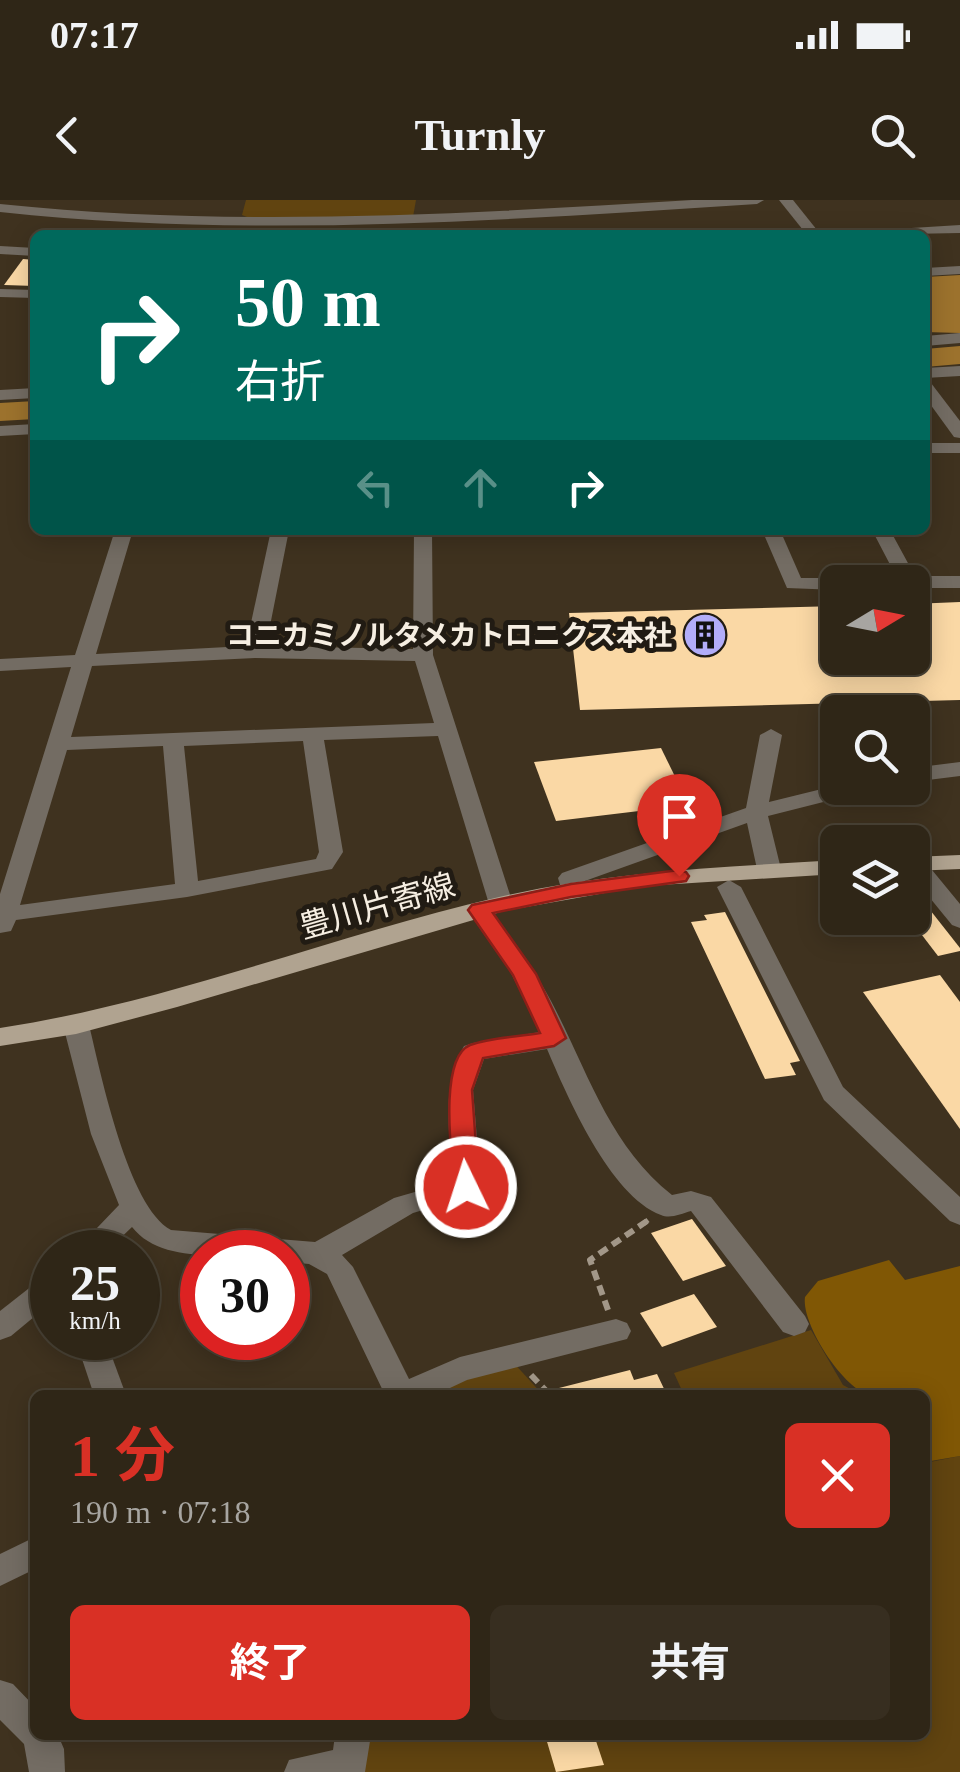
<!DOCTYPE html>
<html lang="ja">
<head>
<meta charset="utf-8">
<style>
  body { margin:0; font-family:"Times New Roman","Noto Sans JP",serif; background:#372e20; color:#f1f3f6; height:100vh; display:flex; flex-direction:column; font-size:38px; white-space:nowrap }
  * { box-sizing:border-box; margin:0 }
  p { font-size:32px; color:#a7a5a1 }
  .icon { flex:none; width:55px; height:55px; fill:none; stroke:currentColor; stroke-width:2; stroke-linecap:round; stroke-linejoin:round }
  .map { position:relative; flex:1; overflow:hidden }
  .sheet { position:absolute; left:30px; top:1190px; width:900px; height:350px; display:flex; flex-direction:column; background:#2f2617; border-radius:15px; box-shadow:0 5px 25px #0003,0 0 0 2px #4a4336 }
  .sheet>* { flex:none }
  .top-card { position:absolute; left:30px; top:30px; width:900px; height:305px; border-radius:15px; box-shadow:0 5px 25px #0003,0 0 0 2px #4a4336; background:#00695c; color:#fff; overflow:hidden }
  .needle { width:65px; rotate:80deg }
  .buttons { position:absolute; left:820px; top:365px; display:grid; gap:20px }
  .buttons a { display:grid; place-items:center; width:110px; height:110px; border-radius:15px; background:#2f2617; box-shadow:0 5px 25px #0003,0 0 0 2px #4a4336; font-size:50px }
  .speed { position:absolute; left:30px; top:1030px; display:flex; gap:20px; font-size:50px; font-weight:700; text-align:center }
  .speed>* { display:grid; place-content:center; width:130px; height:130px; border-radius:50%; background:#2f2617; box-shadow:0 5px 25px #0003,0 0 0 2px #4a4336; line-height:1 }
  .speed small { font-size:25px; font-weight:400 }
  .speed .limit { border:15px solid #d22; background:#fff; color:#111 }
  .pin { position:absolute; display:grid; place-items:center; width:85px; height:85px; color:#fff; margin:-102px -42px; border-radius:50% 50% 50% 0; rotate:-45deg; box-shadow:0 0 10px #0007 }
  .pin .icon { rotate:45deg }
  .me { position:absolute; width:110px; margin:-55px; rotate:356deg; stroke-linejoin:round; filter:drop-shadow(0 0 8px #0008) }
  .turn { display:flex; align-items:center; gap:35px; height:210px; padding:0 40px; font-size:45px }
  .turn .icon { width:130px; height:130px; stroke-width:2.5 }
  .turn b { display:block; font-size:70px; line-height:85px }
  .lanes { display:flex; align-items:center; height:95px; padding:0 40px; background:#0003; justify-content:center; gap:50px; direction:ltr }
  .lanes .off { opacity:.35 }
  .round { display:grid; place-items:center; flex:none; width:105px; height:105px; border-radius:15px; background:#372e20 }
  .headline { display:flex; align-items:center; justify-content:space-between; height:170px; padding:0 40px }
  h1 { font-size:60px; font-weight:700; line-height:75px; color:#d93025 }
  .action { display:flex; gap:20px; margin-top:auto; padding:20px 40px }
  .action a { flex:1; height:115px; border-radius:15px; background:#d93025; color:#fff; font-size:40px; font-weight:700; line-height:115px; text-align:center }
  .action a+a { background:#372e20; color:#f1f3f6 }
  .status { display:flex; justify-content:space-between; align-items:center; height:70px; padding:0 50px; background:#2f2617; direction:ltr }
  .status svg { height:28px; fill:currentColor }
  header { display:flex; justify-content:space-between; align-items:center; height:130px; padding:0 40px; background:#2f2617; font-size:45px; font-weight:700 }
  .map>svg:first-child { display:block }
</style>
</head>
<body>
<div class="status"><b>07:17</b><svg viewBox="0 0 49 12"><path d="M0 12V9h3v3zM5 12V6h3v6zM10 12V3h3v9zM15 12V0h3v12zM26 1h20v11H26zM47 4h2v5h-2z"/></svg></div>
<header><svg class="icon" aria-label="back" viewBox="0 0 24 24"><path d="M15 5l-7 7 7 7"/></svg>Turnly<svg class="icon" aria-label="search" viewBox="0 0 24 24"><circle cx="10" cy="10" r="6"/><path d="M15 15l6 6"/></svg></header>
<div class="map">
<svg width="960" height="1572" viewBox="0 0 960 1572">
  <rect width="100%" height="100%" fill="#3f321f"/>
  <!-- green -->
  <g fill="#614410">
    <polygon points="246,0 416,0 413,17 247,17 242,15"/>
    <polygon points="811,1130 843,1185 862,1195 684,1195 674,1173"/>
    <polygon points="512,1161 543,1195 430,1195"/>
    <polygon points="960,1256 960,1572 357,1572 362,1535 925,1535 925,1263"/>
  </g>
  <!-- forest -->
  <path fill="#805705" d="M 889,1060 L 905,1080 L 960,1066 L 960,1256 L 925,1262 L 925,1195 C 908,1195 887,1198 870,1195 C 844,1190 801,1124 805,1097 L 818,1081 Z"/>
  <!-- water -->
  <polygon fill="#9c722d" points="960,75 960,133 925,132 925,77"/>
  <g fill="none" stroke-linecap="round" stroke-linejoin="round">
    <!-- river -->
    <g fill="#9c722d" fill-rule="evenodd">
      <polygon points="960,146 960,164 925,167 925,149"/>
      <polygon points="35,201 35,219 0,221 0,203"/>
    </g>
  </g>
  <!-- building -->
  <g fill="#fad8a5">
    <polygon points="23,59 35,60 35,86 4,85"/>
    <polygon points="960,402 960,500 580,510 569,413 838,406 838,458 912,458 912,404"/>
    <polygon points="661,548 689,605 556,621 534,562"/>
    <polygon points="912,687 960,748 960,751 938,756 912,722"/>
    <polygon points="725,712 800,861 790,863 796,875 765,879 691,722 707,720 704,715"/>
    <polygon points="940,775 960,802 960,929 863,792"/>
    <polygon points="692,1019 726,1066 683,1081 651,1033"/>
    <polygon points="694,1094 717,1127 662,1147 640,1113"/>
    <polygon points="630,1170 634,1180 657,1174 667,1195 560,1195 559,1188"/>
    <polygon points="545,1535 594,1535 604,1565 556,1572"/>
  </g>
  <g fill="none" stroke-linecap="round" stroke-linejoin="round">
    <!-- path-far1 -->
    <polyline stroke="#a29788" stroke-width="5" stroke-dasharray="8 5" stroke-linecap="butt" points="643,1024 648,1020"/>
    <!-- path -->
    <g stroke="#a29788" stroke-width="6" stroke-dasharray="10 6" stroke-linecap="butt">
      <polyline points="608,1110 590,1060 647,1021"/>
      <polyline points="531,1175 550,1195"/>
    </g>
    <!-- minor -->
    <g fill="#736c63" fill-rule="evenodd">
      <path d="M 692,0 L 764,0 L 757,4 C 506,20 251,39 0,12 L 0,4 C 230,28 463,14 692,0 Z"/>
      <polygon points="779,0 793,0 821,35 807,35"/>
      <polygon points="960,25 960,33 856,35 863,31"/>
      <polygon points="0,46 35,48 35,56 0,54"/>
      <polygon points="960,66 960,74 925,76 925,68"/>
      <polygon points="0,89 35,90 35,98 0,97"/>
      <polygon points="960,133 960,143 925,146 925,136"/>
      <polygon points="960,166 960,176 925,178 925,168"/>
      <polygon points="925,181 931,183 960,221 960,238 954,237 925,197"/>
      <polygon points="35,188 35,198 0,200 0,190"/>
      <polygon points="35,224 35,234 0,236 0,226"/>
      <rect x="925" y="243" width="35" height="10"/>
      <path d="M 115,330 L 133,330 L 96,454 L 246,446 L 271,330 L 289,330 L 266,446 L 413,449 L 414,330 L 432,330 L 433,455 L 513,704 L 509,709 L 493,709 L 489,704 L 438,536 L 324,540 L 343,652 L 332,669 L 187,697 L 16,720 L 11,731 L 0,733 L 0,694 L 71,467 L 0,471 L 0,459 L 75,455 ZM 255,458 L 415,461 L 434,523 L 71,537 L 92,466 ZM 303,541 L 319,652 L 316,659 L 198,681 L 184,546 ZM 163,546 L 175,684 L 20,705 L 67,550 Z"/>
      <polygon points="762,330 780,330 801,378 838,378 847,382 838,382 838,390 787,388"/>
      <polygon points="872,330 890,330 915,376 960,376 960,388 912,388 912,382 886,382 896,376"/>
      <polygon points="771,529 782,535 769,602 838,585 862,588 859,593 768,616 781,669 777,674 761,674 757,669 747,623 582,682 579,695 563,695 558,678 562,673 746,608 760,535"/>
      <polygon points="960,562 960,576 912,582 912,568"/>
      <polygon points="912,658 923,659 960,704 960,728 952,725 912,676"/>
      <polygon points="729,680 741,687 843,887 960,997 960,1025 950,1021 824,900 717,687"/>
      <path d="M 479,703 L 487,705 C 510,736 533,767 551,801 C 588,871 608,944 672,995 L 691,991 L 711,997 L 805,1116 L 809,1124 L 805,1132 L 794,1136 L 783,1132 L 691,1011 C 681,1014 670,1019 661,1015 C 610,996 567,896 547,849 L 484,859 L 473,890 L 481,987 L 477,994 L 413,1013 L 342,1055 L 353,1067 L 409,1179 L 460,1157 L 616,1119 L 627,1123 L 631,1131 L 627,1139 L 467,1180 L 435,1195 L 385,1195 L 327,1074 L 309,1064 L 288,1062 L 288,1052 C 239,1052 164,1068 132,1027 L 106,1052 L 74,1052 L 119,1005 L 91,934 L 63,825 L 76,816 L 89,825 C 101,874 128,1007 171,1030 L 315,1042 L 394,998 L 453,981 C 450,935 440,888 464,846 L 473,843 L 540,832 L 511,773 L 467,710 Z"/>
      <polygon points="52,1075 52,1102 11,1136 0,1140 0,1111 42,1078"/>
      <polygon points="75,1138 105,1138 126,1195 94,1195"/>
      <polygon points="35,1337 35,1369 0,1386 0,1354"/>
      <polygon points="0,1480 13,1484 35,1507 35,1535 58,1535 64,1549 65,1572 29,1572 24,1544 0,1520"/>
      <polygon points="335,1535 371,1535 365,1572 284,1572 289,1560 333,1550"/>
    </g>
    <!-- major -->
    <g fill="#b0a390" fill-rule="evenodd">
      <polygon points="960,655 960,669 912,671 912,657"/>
      <path d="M 838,660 L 838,674 L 644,686 L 504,711 L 177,807 L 76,834 L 0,846 L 0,828 C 171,802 331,736 499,697 C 610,671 724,667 838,660 Z"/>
    </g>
  </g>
  <!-- route -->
  <path fill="#d93025" stroke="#8d1f18" stroke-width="2.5" d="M 679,670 L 686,672 L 689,676 L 686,681 L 571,697 L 493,713 L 536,774 L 566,838 L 554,846 L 483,858 L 472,890 L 479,987 L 475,994 L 458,994 L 454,987 C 452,959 438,858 470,845 C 491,837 518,837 540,833 L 513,775 L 468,710 L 472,705 L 571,684 Z"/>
  <!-- icons -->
  <defs>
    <g id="building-disc" transform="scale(2.25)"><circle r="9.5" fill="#b2adf9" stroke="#211b13"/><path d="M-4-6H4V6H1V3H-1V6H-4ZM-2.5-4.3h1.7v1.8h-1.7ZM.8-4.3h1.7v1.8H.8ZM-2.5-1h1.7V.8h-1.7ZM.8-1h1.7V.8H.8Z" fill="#111"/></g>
  </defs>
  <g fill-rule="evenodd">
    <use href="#building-disc" x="705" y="435"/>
  </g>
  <g text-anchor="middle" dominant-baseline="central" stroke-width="10" stroke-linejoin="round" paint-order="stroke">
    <!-- far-poi labels -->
    <g font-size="28" font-weight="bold" fill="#f6eee2" stroke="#211b13" text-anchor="end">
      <text x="672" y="435">コニカミノルタメカトロニクス本社</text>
    </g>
    <!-- street labels -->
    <g font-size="32" fill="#f6eee2" stroke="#211b13">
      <text transform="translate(377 706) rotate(-16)">豊川片寄線</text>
    </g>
  </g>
</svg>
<div class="buttons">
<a><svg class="needle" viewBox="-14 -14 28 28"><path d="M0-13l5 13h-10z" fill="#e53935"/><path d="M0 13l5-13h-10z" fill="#a7a5a1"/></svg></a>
<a><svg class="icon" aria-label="search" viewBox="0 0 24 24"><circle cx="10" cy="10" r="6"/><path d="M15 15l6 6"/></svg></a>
<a><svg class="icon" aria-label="layers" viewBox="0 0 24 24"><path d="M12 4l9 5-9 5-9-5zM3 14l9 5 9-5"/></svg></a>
</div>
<div class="speed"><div>25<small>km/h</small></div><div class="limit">30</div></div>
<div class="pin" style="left:679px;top:676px;background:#d93025"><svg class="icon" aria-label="arrive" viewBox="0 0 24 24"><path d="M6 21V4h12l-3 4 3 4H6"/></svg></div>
<svg class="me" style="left:466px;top:987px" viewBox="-20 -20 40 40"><circle r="17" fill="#d93025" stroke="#fff" stroke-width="3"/><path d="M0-11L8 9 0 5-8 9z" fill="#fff"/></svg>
<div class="top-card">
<div class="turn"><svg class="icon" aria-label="right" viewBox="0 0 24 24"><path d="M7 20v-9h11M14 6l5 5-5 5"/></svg><div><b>50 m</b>右折</div></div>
<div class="lanes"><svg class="icon off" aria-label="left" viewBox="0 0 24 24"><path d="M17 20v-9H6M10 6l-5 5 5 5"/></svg><svg class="icon off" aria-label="ahead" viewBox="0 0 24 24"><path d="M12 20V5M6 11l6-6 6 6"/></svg><svg class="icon" aria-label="right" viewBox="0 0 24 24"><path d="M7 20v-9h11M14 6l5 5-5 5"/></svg></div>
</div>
<section class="sheet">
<div class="headline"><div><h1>1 分</h1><p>190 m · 07:18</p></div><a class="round" style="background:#d93025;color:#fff"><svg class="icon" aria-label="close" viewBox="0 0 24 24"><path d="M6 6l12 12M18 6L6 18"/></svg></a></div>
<div class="action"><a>終了</a><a>共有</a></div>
</section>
</div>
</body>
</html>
